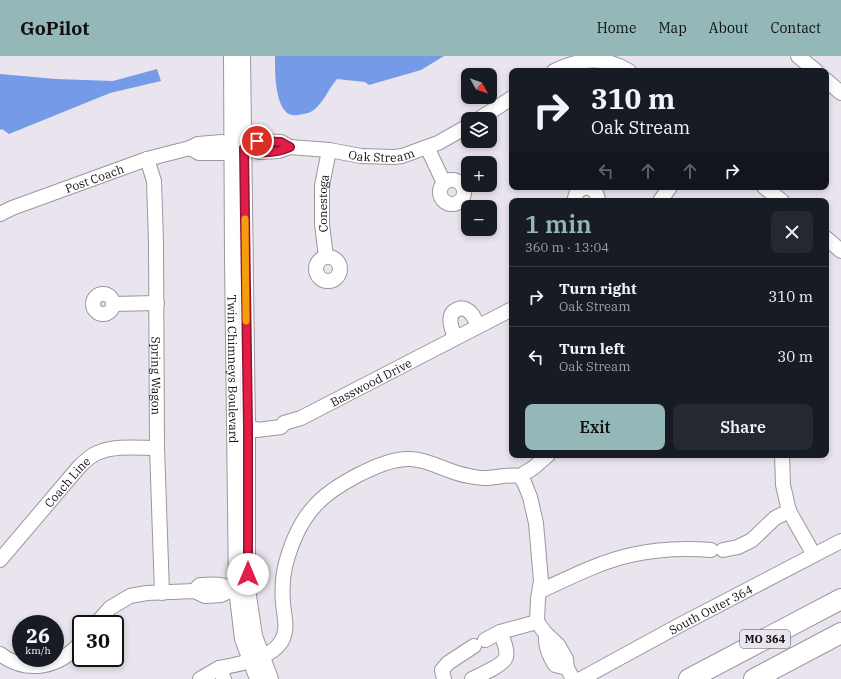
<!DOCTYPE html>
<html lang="en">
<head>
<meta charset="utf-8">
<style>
  body { margin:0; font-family:"IBM Plex Serif",serif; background:#242831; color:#f1f3f6; height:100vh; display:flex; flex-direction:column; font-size:15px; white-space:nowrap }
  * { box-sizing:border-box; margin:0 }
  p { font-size:13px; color:#9ea1a6 }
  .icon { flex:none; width:22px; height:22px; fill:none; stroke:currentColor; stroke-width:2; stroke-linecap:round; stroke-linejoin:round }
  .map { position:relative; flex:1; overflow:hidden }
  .side { position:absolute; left:509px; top:142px; width:320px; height:260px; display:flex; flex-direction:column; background:#171b24; border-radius:8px; box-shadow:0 2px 6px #0003 }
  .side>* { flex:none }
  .top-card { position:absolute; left:509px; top:12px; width:320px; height:122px; border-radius:8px; box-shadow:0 2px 6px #0003; background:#171b24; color:#f1f3f6; overflow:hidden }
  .needle { width:26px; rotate:130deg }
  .controls { position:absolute; left:461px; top:12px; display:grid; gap:8px }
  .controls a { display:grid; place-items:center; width:36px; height:36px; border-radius:8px; background:#171b24; box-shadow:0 2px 6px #0003; font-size:20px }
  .speed { position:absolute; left:12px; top:559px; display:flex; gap:8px; font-size:20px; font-weight:700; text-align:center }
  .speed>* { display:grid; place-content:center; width:52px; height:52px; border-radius:50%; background:#171b24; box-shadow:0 2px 6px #0003; line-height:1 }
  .speed small { font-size:10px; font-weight:400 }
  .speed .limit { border:2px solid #111; border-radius:6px; background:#fff; color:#111 }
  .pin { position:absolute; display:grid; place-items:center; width:34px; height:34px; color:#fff; margin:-17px; border:2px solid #fff; border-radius:50%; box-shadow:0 1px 4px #0007 }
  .me { position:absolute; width:44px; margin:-22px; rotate:0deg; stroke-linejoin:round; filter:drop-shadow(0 0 3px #0008) }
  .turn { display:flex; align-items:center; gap:14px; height:84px; padding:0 16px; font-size:18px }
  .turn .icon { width:52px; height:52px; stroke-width:2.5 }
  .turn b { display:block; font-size:28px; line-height:34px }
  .lanes { display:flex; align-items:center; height:38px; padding:0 16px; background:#0003; justify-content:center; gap:20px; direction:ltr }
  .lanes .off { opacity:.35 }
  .round { display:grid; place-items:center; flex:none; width:42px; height:42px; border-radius:8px; background:#242831 }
  .overview { display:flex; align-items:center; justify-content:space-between; height:68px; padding:0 16px }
  h1 { font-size:24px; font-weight:600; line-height:30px; color:#94b7b8 }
  .action { display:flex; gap:8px; margin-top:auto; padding:8px 16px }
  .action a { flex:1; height:46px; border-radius:8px; background:#94b7b8; color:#111; font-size:16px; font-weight:600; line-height:46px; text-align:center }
  .action a+a { background:#242831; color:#f1f3f6 }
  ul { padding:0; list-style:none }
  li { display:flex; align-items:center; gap:12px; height:60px; padding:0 16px; border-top:1px solid #363941 }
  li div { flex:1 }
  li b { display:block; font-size:15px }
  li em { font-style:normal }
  header { display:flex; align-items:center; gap:24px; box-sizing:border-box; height:56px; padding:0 20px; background:#94b7b8; color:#111 }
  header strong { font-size:19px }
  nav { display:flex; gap:22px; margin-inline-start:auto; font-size:14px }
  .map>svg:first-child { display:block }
</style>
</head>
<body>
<header>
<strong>GoPilot</strong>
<nav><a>Home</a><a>Map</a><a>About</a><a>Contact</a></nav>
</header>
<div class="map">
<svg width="841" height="623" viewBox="0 0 841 623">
  <rect width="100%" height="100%" fill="#e9e4ed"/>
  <!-- water -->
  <g fill="#749ae8">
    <path d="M 275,0 L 444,0 L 421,14 L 369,29 L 365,26 L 337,23 C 329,32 325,44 315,53 C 311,57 304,58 298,59 C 274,64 275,15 275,0 Z"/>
    <polygon points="157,13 161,25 110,37 9,78 2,73 0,74 0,18 56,23 113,25"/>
  </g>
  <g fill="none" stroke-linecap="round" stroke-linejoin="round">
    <!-- minor casing -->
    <g stroke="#9c979f" stroke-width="16">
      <g id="minor">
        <path id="s1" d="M 231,0 L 232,202 L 236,533 L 242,583 L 257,623"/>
        <polyline points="243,0 248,372 248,533 255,580 271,623"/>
        <polyline points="798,0 816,15"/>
        <path d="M 554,15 C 581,2 604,0 629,15"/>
        <polyline points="826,24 841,37"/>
        <polyline points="479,63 512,42"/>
        <polyline points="427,91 444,127"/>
        <polyline points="190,92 199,97 224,97 227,92"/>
        <polyline points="250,92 257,85 281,86 290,91"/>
        <path id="s2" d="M 147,103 L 154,125 L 156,186 L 157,392 L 162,537"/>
        <circle cx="452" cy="136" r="12"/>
        <polyline points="764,131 782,145"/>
        <path d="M 574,145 L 577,136 C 586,127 598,133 598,145"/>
        <polyline points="660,145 670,131"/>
        <path id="s3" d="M 0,158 L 12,152 L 147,103 L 190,92 L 198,88 L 222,86 L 227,92 L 250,92 L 260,96 L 279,95 L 290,91 L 329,94 L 361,100 L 394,101 L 402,100 L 438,87 L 468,70"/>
        <polyline points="826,182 841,195"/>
        <path id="s4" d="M 326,201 L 322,168 L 322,130 L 329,94"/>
        <circle cx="328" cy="213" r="12"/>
        <circle cx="103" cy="248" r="10"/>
        <polyline points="113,248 157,247"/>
        <path d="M 455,282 C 452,273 445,258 458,253 C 461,252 464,252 467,254 C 473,257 475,264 478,270"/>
        <path id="s5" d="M 240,372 L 250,371 L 257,374 L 281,371 L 284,367 L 301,362 L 512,253"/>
        <polyline points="782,399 783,429 789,455 814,499"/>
        <polyline points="520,420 533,412 548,399"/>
        <polyline points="723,494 738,491 752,484 775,462 789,455"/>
        <path id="s6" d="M 0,504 L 79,411 C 84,406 90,400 97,397 C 115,389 138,392 157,392"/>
        <path d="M 194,535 L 200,529 C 211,529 223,526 232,534"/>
        <path d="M 540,535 C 569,522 599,506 631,499 C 658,493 684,492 711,494"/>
        <polyline points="96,568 110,552 130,540 147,537 194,535 205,540 221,539 232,534 244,533"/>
        <path d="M 546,578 C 545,590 549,599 555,609 L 567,612"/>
        <polyline points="485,584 500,576 537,566"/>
        <path d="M 0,598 C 28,619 60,611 81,586"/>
        <polyline points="200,623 219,612"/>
        <path d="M 224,623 L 219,612 C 239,608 269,604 281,586 C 289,573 284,561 283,547 C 282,535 282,524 285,511 C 290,491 299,468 313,452 C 330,431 384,401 411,403 C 431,404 449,417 469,420 C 474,421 479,422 484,422 C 496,422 508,418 520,420 L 524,426 L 530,441 L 536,467 L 541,525 L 538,543 L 537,566 L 546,578 L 558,589 L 566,603 L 567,612 L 573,623"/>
        <polyline points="444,623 442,614 448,607 474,590"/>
        <path d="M 472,623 C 480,619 504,609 506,601 C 508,594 503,583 500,576"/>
        <path id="s7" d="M 581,623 L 678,570 L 841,485"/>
      </g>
    </g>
    <!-- highway casing -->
    <g stroke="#9c979f" stroke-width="22">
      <g id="highway">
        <polyline points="689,623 841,543"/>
        <polyline points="754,623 841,577"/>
      </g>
    </g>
    <!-- minor -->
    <use href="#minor" stroke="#fff" stroke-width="14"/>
    <!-- highway -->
    <use href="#highway" stroke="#fff" stroke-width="20"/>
  </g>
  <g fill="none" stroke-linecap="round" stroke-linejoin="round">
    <!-- route casing -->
    <g stroke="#92132f" stroke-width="10">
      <path id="route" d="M 248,518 L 248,372 L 244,92 C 250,92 254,95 260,96 C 270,97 281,95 290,91 L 281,86 L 257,85"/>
    </g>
    <!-- route -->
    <use href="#route" stroke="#e11d48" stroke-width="7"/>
    <!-- slow -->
    <polyline stroke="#f59e0b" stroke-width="7" points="245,163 246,265"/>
  </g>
  <g text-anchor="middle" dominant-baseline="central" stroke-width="4" stroke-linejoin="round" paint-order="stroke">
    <!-- shield labels -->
    <rect fill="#e9e4ed" stroke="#535055" stroke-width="1" x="740" y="574" width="50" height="18" rx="3"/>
    <g font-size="11" font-weight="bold" fill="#131114">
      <text x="765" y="583">MO 364</text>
    </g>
    <!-- street labels -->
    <g font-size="12" fill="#131114" stroke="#e9e4ed">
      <text stroke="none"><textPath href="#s3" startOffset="399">Oak Stream</textPath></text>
      <text stroke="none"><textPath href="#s3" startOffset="101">Post Coach</textPath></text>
      <text stroke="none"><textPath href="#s4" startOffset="54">Conestoga</textPath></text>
      <text stroke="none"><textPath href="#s1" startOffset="313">Twin Chimneys Boulevard</textPath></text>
      <text stroke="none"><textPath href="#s2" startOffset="218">Spring Wagon</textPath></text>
      <text stroke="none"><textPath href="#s5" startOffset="143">Basswood Drive</textPath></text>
      <text stroke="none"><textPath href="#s6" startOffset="103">Coach Line</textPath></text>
      <text stroke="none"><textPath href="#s7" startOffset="147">South Outer 364</textPath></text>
    </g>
  </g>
</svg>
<div class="controls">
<a><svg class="needle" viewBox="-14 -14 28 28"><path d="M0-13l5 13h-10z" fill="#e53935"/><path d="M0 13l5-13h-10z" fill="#9ea1a6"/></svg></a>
<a><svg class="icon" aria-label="layers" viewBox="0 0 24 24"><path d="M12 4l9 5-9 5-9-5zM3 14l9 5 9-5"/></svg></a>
<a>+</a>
<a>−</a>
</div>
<div class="speed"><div>26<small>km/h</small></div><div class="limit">30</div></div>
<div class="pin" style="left:257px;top:85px;background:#d93025"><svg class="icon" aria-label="arrive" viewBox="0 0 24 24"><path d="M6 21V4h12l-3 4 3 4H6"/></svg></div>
<svg class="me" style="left:248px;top:518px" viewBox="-20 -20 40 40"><circle r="19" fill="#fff"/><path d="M0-13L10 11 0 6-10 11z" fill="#e11d48"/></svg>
<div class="top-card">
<div class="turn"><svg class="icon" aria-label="right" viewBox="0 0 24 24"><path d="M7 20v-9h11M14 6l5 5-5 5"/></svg><div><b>310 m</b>Oak Stream</div></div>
<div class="lanes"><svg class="icon off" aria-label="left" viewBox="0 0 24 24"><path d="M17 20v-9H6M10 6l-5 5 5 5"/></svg><svg class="icon off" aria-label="ahead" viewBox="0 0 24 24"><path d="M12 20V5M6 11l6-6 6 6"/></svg><svg class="icon off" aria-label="ahead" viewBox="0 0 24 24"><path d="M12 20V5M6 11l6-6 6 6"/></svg><svg class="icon" aria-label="right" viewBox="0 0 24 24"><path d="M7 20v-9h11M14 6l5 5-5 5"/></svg></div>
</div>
<section class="side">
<div class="overview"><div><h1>1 min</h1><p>360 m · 13:04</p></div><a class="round"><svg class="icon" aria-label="close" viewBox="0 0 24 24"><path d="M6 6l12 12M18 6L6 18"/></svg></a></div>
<ul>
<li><svg class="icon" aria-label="right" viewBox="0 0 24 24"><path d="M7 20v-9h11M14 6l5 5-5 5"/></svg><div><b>Turn right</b><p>Oak Stream</p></div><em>310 m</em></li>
<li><svg class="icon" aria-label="left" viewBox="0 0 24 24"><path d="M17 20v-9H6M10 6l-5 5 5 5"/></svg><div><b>Turn left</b><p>Oak Stream</p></div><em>30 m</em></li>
</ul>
<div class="action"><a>Exit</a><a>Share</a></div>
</section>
</div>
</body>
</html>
